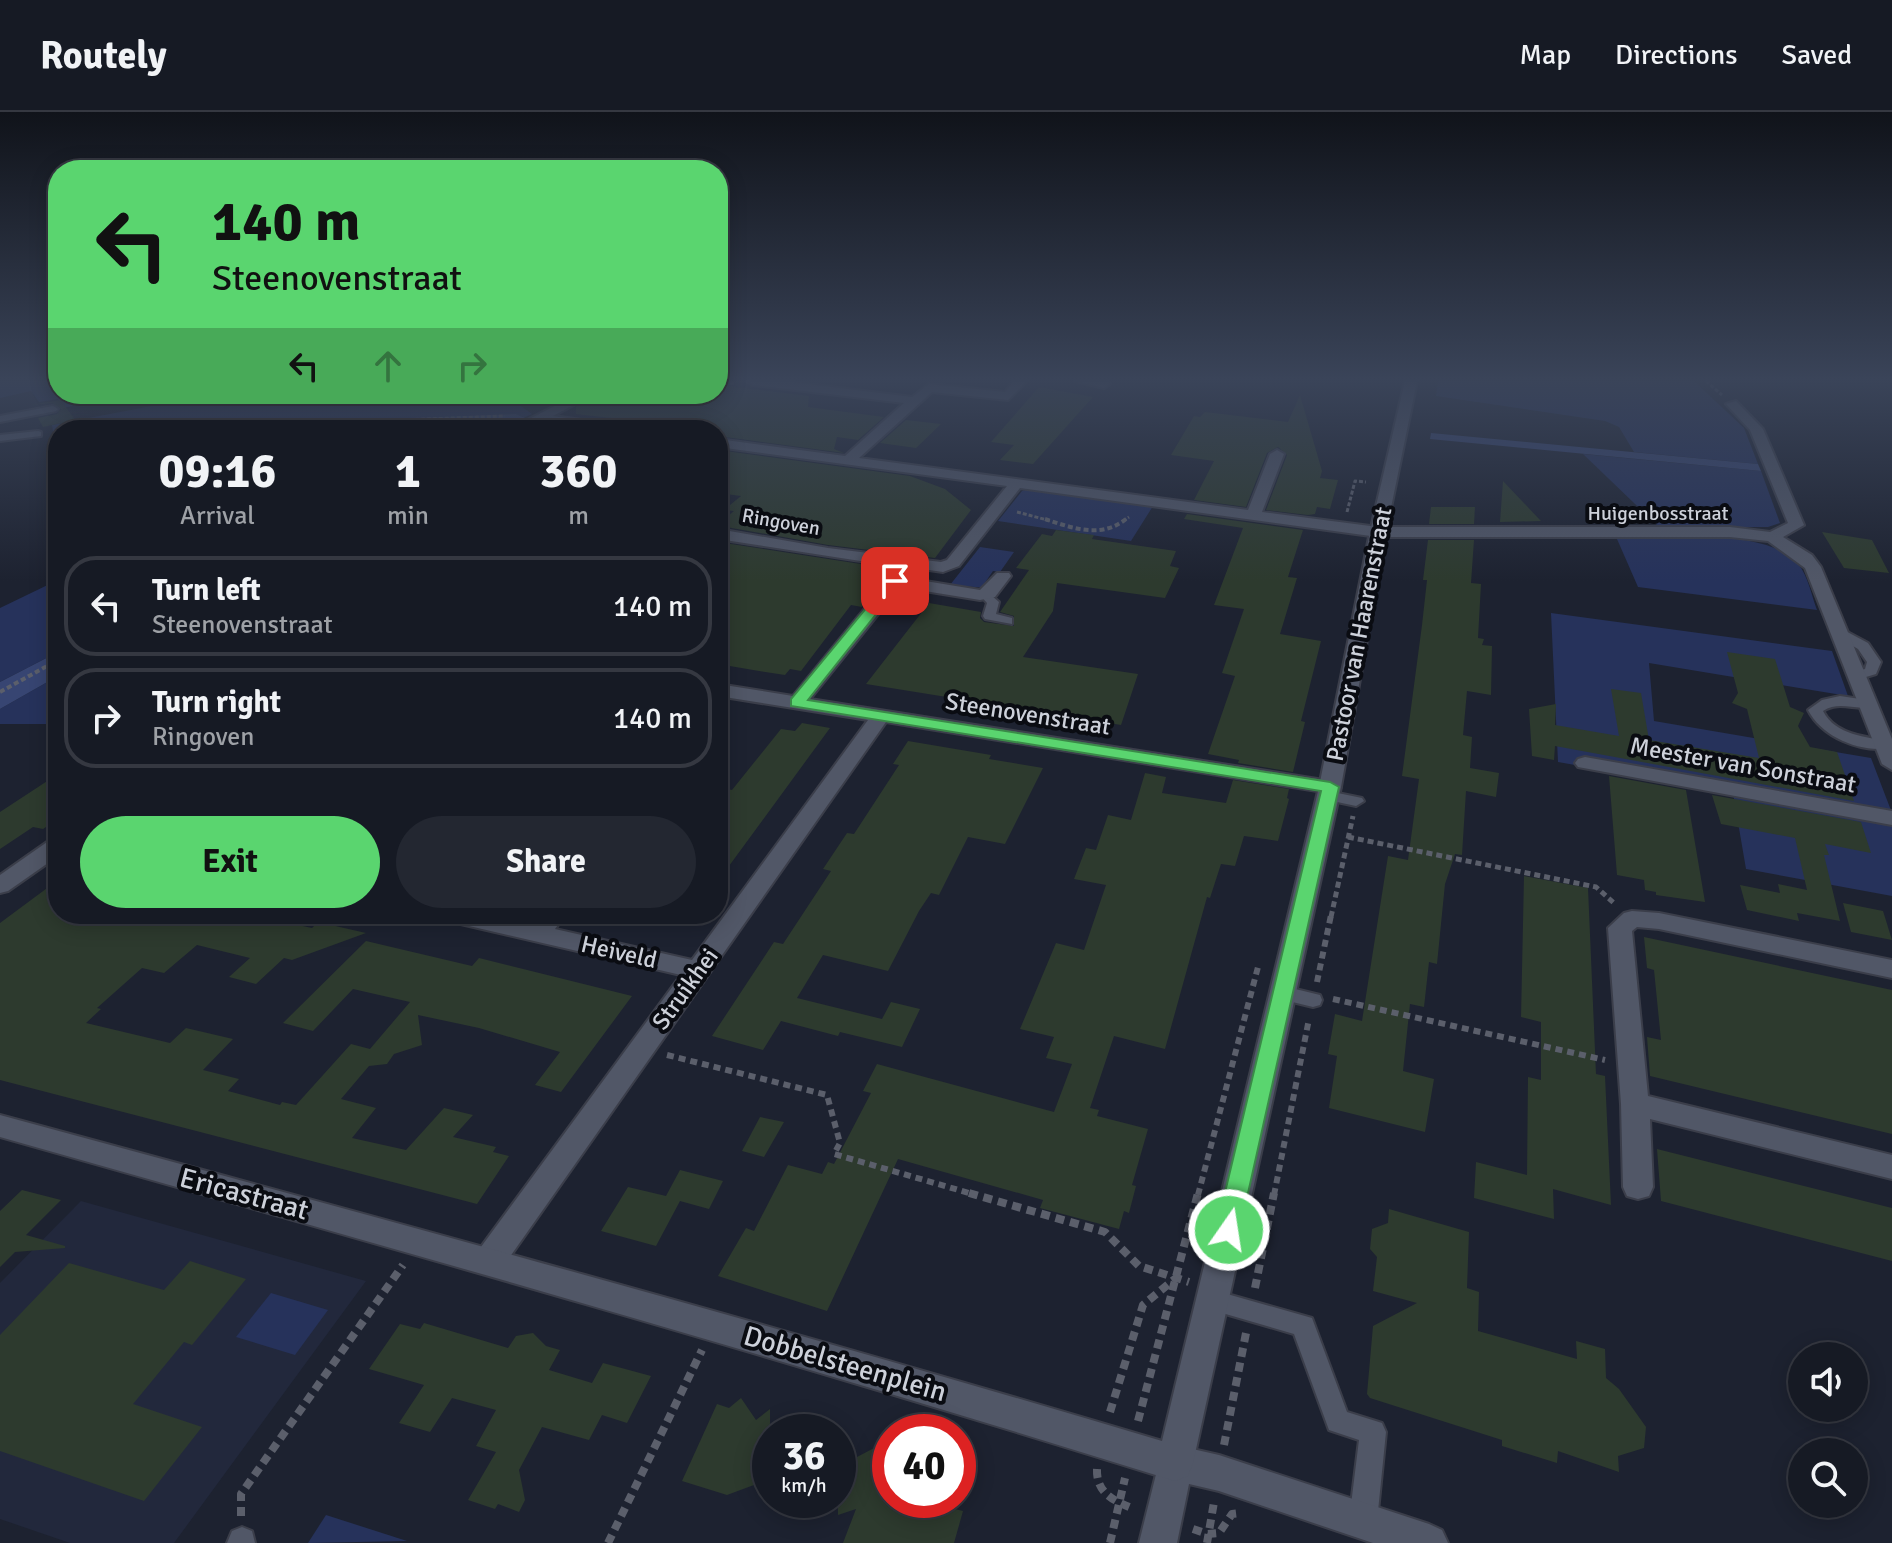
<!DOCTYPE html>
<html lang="en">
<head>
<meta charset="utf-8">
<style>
  body { margin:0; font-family:Signika,sans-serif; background:#232731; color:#f1f3f6; height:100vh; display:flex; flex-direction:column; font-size:30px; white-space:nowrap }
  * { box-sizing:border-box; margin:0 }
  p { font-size:26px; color:#9ea1a6 }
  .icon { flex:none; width:44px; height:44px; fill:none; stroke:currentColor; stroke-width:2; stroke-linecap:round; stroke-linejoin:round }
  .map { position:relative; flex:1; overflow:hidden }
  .details { position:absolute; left:48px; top:308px; width:680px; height:504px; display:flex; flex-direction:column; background:#161a24; border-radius:32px; box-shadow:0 4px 20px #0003,0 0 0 2px #353841 }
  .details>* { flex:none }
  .guide { position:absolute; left:48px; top:48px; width:680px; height:244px; border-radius:32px; box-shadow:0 4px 20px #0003,0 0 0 2px #353841; background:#5ad56f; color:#111; overflow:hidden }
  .fabs { position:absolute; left:1788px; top:1230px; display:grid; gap:16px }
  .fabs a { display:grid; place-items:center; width:80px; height:80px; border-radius:50%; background:#161a24; box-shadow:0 4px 20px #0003,0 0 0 2px #353841; font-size:40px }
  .speed { position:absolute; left:752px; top:1302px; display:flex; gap:16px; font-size:40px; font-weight:700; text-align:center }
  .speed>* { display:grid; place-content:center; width:104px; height:104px; border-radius:50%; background:#161a24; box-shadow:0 4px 20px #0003,0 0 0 2px #353841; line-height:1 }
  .speed small { font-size:20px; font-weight:400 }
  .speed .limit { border:12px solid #d22; background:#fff; color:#111 }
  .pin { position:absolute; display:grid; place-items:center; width:68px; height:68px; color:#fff; margin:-34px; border-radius:16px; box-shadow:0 4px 12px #0006 }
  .me { position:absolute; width:88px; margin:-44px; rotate:13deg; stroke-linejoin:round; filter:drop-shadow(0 0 6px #0008) }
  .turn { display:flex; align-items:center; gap:28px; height:168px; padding:0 32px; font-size:36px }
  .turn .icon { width:104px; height:104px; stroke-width:2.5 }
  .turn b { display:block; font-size:56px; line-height:68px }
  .lanes { display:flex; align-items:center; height:76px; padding:0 32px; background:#0003; justify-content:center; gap:40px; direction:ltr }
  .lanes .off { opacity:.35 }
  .eta { display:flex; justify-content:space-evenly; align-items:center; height:136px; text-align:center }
  .eta b { font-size:48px; font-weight:700; line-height:56px }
  .button { display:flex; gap:16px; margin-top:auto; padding:16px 32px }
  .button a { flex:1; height:92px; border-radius:48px; background:#5ad56f; color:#111; font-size:32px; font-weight:700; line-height:92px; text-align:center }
  .button a+a { background:#232731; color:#f1f3f6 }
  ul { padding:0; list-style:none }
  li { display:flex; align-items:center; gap:24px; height:100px; margin:0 16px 12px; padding:0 16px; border:4px solid #353841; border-radius:32px }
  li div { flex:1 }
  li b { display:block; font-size:30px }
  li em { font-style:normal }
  header { display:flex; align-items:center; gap:48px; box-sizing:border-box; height:112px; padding:0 40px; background:#161a24; border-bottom:2px solid #353841 }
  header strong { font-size:38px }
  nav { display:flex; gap:44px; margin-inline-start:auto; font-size:28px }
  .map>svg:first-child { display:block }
</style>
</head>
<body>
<header>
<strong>Routely</strong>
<nav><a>Map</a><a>Directions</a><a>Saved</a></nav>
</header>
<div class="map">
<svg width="1892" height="1431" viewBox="0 0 1892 1431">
  <rect width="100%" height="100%" fill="#1d2230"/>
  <!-- built -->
  <polygon fill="#22283c" points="81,1089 366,1169 174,1431 70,1431 0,1407 0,1171"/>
  <!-- green -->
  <g fill="#26325b">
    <polygon points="0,269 58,269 58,282 138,282 62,296 58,287 39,290 31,279 0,286"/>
    <polygon points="1438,269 1694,269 1744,316 1758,352 1634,340 1619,315 1605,309 1436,284"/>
    <polygon points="215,282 504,282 532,302 496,318 303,318 308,314 523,305 515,302 53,320 52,313"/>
    <polygon points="1583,342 1761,359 1780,411 1768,415 1659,415"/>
    <polygon points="1028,377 1038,378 1153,394 1131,429 998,409 1022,379"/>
    <path d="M 1617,427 C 1664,427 1765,414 1798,452 C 1808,463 1812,485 1817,498 L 1638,475 Z"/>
    <polygon points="980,435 1014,440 1000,460 993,459 982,475 987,476 950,473"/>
    <polygon points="58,468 58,540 0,570 0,496"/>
    <polygon points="1551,501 1832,539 1848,584 1649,551 1654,609 1871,646 1892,701 1892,784 1746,757 1733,681 1558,650"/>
    <polygon points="58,564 58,612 0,612 0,597"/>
    <polygon points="271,1181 328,1198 295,1243 236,1225"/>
    <polygon points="326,1403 407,1429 308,1431"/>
  </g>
  <!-- forest -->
  <g fill="#374572">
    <polygon points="516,302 525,306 197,318 91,318"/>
    <polygon points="1431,321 1758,352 1761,359 1430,327"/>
    <polygon points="58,540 58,564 0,597 0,570"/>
  </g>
  <!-- building -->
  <g fill="#2d3a2e">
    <polygon points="718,273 809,284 808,295 884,305 858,328 837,325 834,337 844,341 718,324 718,318 576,302 576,295 597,282 718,282"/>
    <polygon points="1039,275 1093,285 1033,352 1000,348 1014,333 991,330"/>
    <polygon points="1300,283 1322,359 1320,366 1338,368 1330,397 1317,395 1315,402 1308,403 1266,398 1287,343 1278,335 1267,341 1246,395 1194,388 1214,349 1171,343 1194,304 1200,305 1205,300 1288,310"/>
    <polygon points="61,288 75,308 43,315 38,306 57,302 61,297 52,291 30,293"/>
    <polygon points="906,308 941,312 916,336 880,331"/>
    <polygon points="718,338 910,364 945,377 971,398 935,446 828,433 726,415 730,412 721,410 734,399 724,398 741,384 718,381"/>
    <polygon points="1503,369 1541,409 1500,410"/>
    <polygon points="1431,395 1475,395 1474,412 1429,412"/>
    <polygon points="1187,402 1303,418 1288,465 1297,466 1280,522 1321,529 1301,609 1305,610 1293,660 1238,651 1239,648 1208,642 1235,564 1222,561 1244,497 1214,493 1243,416 1184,407"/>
    <polygon points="1056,418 1094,423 1092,427 1176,439 1170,454 1179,456 1165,486 1057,471 1053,499 1023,545 1138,562 1121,613 866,572 929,491 981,500 980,506 984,510 1014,514 1014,504 1000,500 1029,458 1016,456 1042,422 1052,424"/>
    <polygon points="1822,420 1872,428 1889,461 1844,456"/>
    <polygon points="1428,428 1474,428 1471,471 1481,472 1478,526 1484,527 1482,533 1492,534 1491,583 1467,579 1463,623 1472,625 1470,656 1499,661 1496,685 1466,679 1462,743 1455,742 1445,772 1437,852 1429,850 1424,895 1410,892 1403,959 1434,967 1425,1020 1329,996 1337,944 1328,942 1335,902 1362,909 1388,744 1408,748 1419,667 1402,664 1422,513 1427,468 1423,468"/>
    <polygon points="718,430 893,457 862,495 851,493 801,559 790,557 785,563 759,559 718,552 718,474 729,465 718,463"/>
    <polygon points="1727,540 1775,547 1790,595 1804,601 1798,614 1810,635 1837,640 1854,689 1555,634 1554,648 1532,644 1529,597 1556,592 1555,613 1619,624 1611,577 1641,581 1649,628 1759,646 1747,597 1732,591 1738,581"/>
    <polygon points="802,611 830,616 718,769 718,675 732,678 781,617 795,619"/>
    <polygon points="908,629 991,643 989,647 1043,656 1005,732 968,725 939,783 931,781 919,799 888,859 823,843 797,886 882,907 891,890 920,897 902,935 840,920 838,924 781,909 763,938 712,924 774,830 783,832 831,759 823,757 847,721 854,722 899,653 893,652"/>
    <polygon points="1145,661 1166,665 1162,681 1226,691 1233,668 1289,677 1287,686 1289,687 1278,729 1244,724 1235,754 1221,752 1210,786 1207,785 1165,937 1114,924 1090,996 1099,998 1097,1004 1148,1017 1132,1073 1136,1074 1129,1101 1124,1099 1119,1117 1040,1096 1043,1088 898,1047 827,1199 718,1164 746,1116 754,1119 788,1053 822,1062 828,1050 834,1052 871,981 863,979 877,952 1054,1000 1072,952 1046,946 1054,925 1020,917 1056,831 1084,838 1106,773 1074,767 1086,736 1096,738 1108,703 1131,708"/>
    <polygon points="58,662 58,707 43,717 33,715 0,737 0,700"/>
    <polygon points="1609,664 1686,678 1705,790 1656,783 1656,780 1645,778 1644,768 1617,763"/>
    <polygon points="1712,683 1861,710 1871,741 1825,732 1829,743 1824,743 1840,809 1797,801 1799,809 1747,798 1740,773 1780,781 1778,772 1807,778 1795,726 1721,712"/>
    <polygon points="1524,764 1588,776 1596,962 1605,964 1611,1093 1553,1077 1554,1107 1474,1086 1476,1050 1527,1063 1528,965 1541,968 1541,910 1521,905"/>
    <polygon points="58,768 58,802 247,802 312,816 318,810 366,821 292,848 284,846 256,872 229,865 250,846 197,833 164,861 142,856 97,896 101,897 86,911 170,931 186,916 233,927 203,958 239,967 228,979 280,993 282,990 296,993 351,932 370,937 410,890 353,877 313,919 283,911 366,829 472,854 479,846 632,884 561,980 535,973 560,940 479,916 418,903 422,933 394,942 387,952 369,954 341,987 376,996 352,1026 406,1038 444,996 473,1003 453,1025 496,1035 493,1040 509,1044 477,1092 0,968 0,811"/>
    <polygon points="1843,791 1883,799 1892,828 1851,820"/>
    <polygon points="1644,825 1892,878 1892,1022 1650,964 1647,925 1661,928 1654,858 1647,856"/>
    <polygon points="760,1005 784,1010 764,1045 742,1039"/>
    <polygon points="1657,1037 1892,1096 1892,1149 1661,1089"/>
    <polygon points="680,1058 723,1069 709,1097 680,1089 656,1134 601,1119 628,1075 666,1084"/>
    <polygon points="22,1078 61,1088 26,1123 65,1134 65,1136 15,1140 0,1155 0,1099"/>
    <polygon points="1389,1097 1469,1120 1467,1176 1479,1180 1478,1219 1577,1247 1576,1229 1605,1237 1606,1266 1619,1277 1646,1315 1644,1336 1618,1344 1619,1360 1558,1339 1557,1351 1502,1334 1502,1328 1370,1286 1367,1282 1373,1214 1417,1191 1373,1179 1377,1145 1370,1137 1372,1117 1388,1111"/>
    <polygon points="190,1149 246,1167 192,1233 184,1230 133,1292 202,1315 144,1389 0,1339 0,1223 69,1151 164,1178"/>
    <polygon points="424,1211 508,1236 516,1224 533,1221 546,1234 560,1238 549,1258 592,1271 603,1251 651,1264 627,1311 602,1303 589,1328 542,1315 519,1358 525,1388 519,1400 498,1392 495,1397 468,1388 496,1340 476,1334 496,1298 452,1286 430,1320 399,1311 424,1273 369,1257 400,1212 420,1217"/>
    <polygon points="741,1286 756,1308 770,1297 770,1367 727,1383 682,1369 717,1292 729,1296"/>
    <polygon points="838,1318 857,1345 876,1335 890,1355 890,1388 949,1388 947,1395 963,1399 954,1431 843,1431 856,1397 838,1403"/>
  </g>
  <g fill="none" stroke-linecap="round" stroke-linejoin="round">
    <!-- service casing -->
    <g stroke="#3b3e4a" stroke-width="4">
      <g id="service">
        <polygon points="53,294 58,297 56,299 0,310 0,304"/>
        <polygon points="38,319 41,320 41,324 0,329 0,323"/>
        <polygon points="985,478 999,490 996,502 1012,506 1012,512 985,507 983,504 987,491 979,482"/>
        <polygon points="1838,515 1868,531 1881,550 1876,562 1856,568 1851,567 1851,561 1865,557 1867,550 1858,537 1833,522 1833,516"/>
        <path d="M 1840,584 L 1867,588 L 1874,592 C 1861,602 1841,587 1823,599 C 1836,624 1866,624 1890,630 L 1890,636 C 1860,641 1822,625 1808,598 L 1822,588 Z"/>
        <polygon points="1328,679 1362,686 1364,689 1356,694 1323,687 1320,684 1323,681"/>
        <polygon points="1283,874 1320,883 1322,888 1320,893 1313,895 1276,886 1274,881 1276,876"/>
        <polygon points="1213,1178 1312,1206 1347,1300 1382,1311 1386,1320 1377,1409 1373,1419 1363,1423 1353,1419 1349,1409 1359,1328 1329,1318 1294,1222 1205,1196 1201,1189 1205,1182"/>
        <polygon points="242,1415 252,1419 255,1431 227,1431 232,1419"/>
      </g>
    </g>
    <!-- minor casing -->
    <g stroke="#3b3e4a" stroke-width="4">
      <g id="minor">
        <polygon points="747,269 783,269 912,285 929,272 1005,280 1014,269 1027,269 1008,288 932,280 859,346 1248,398 1270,342 1277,338 1284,342 1262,400 1378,415 1730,415 1770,420 1788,411 1750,318 1726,292 1736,289 1763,317 1804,413 1783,425 1812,443 1821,455 1892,627 1892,658 1882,652 1805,456 1768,429 1730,425 1378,425 1020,376 959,454 943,460 915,456 907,466 980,478 997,461 1009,461 1011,464 995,485 980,488 900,475 810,587 1330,669 1341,675 1330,681 886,610 500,1159 489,1163 478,1159 473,1149 478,1139 681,863 452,810 444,808 440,802 487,802 533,812 541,802 566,802 555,817 692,848 868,608 718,584 718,572 793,584 899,455 718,427 718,417 828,436 941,450 947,448 1007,374 718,335 718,327 845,344 904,291 753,273"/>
        <polygon points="1075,269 1107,269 1110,272 1104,276"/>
        <path d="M 578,282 L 594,282 L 553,304 L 624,314 L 631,318 C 602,318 574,312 546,311 C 535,310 523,318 508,318 Z"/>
        <polygon points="1585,645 1892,699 1892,713 1578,655 1575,651 1578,647"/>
        <polygon points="58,726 58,744 8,779 0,781 0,763 50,728"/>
        <polygon points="1632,799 1659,801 1892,848 1892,866 1659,817 1637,815 1632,819 1648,984 1892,1043 1892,1067 1650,1007 1653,1075 1649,1084 1638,1087 1627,1084 1623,1075 1621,992 1608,816 1624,801"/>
        <polygon points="1175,1333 1219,1343 1429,1412 1442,1418 1448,1431 1373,1431 1219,1379 1189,1372 1177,1431 1139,1431 1162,1338"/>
      </g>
    </g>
    <!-- tertiary casing -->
    <g stroke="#3b3e4a" stroke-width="4">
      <path id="tertiary" d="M 1405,269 L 1417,269 L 1386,420 L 1341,675 L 1193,1351 L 1188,1364 L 1175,1369 C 785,1247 393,1136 0,1025 L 0,1003 C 388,1108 777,1214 1162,1329 L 1319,675 L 1370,420 Z"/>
    </g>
    <!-- path-far4 -->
    <g stroke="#5b5f6b" stroke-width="3" stroke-dasharray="4 2" stroke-linecap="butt">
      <polyline points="718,269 735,272"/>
      <polyline points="1706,269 1722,283"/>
      <polyline points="139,318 505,304"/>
      <polyline points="394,318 498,317"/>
      <polyline points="1017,400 1051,409"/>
      <polyline points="1347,400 1355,369 1366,370"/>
      <polyline points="1123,409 1129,405"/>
    </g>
    <!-- path-far3 -->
    <g stroke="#5b5f6b" stroke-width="4" stroke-dasharray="5 3" stroke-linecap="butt">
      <path d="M 1045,407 C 1072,416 1101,427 1126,407"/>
      <polyline points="0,580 58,548"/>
    </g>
    <!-- path-far2 -->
    <g stroke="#5b5f6b" stroke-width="5" stroke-dasharray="6 4" stroke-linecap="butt">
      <polyline points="1348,725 1596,775 1615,792"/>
      <polyline points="1331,805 1353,704"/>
    </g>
    <!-- path-far1 -->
    <g stroke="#5b5f6b" stroke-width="6" stroke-dasharray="7 5" stroke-linecap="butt">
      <polyline points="1317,870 1331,803"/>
      <polyline points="1333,887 1605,948"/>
      <polyline points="667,943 827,983 840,1031 834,1042 976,1083"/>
      <polyline points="1198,1083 1258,855"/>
      <polyline points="1274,1083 1309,907"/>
    </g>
    <!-- path -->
    <g stroke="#5b5f6b" stroke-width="8" stroke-dasharray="9 6" stroke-linecap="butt">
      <polyline points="969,1081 1105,1120 1139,1154 1189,1170"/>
      <polyline points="1255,1176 1274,1081"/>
      <polyline points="1110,1300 1143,1193 1176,1166"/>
      <polyline points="1138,1309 1198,1081"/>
      <polyline points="1224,1333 1246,1221"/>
      <path d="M 1097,1357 C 1096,1381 1114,1389 1134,1397"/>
      <polyline points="241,1404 241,1382 403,1153"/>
      <polyline points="1193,1417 1208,1422 1219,1421 1232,1402 1240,1401"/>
      <polyline points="608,1431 702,1238"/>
      <polyline points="1110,1431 1125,1366"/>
      <polyline points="1207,1431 1214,1390"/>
    </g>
    <!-- service -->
    <use href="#service" fill="#515767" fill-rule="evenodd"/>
    <!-- minor -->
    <use href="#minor" fill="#515767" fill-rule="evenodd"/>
    <!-- tertiary -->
    <use href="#tertiary" fill="#515767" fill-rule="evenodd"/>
  </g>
  <!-- sky -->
  <linearGradient id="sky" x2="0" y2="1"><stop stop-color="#10131a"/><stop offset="0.57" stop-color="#3a4459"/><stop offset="1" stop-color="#3a4459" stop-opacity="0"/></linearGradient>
  <rect width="1892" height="469" fill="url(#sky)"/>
  <!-- route -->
  <polygon fill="#5ad56f" stroke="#3a8a48" stroke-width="2" points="895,465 900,466 900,472 808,588 1330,670 1339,675 1238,1126 1229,1129 1220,1126 1216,1118 1321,679 791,594 791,587 891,466"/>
  <g text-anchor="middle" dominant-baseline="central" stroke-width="8" stroke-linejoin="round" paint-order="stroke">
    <!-- far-street labels -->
    <g font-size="20" fill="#cdd1da" stroke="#0a0c12">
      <text x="1658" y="401">Huigenbosstraat</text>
      <text transform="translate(781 410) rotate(10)">Ringoven</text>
    </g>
    <!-- street labels -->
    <g font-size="24" fill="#cdd1da" stroke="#0a0c12">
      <text transform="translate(1359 522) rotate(-79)">Pastoor van Haarenstraat</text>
      <text transform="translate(1028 602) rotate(9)">Steenovenstraat</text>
      <text transform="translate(1743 653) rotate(10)">Meester van Sonstraat</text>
      <text transform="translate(619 840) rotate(13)">Heiveld</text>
      <text transform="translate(685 877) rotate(-54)">Struikhei</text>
    </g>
    <!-- near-street labels -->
    <g font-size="28" fill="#cdd1da" stroke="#0a0c12">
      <text transform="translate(244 1082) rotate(15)">Ericastraat</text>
      <text transform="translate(845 1252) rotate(16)">Dobbelsteenplein</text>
    </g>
  </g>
</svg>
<div class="fabs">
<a><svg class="icon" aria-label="sound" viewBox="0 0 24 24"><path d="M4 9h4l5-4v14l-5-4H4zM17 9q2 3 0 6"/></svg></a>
<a><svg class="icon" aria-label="search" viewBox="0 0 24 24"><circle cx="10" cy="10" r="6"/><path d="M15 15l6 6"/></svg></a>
</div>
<div class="speed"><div>36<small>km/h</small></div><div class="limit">40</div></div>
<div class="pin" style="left:895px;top:469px;background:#d93025"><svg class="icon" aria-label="arrive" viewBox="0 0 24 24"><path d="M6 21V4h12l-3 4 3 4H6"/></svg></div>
<svg class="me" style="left:1229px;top:1118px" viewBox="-20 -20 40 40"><circle r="17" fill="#5ad56f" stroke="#fff" stroke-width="3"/><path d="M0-11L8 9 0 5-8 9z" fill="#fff"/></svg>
<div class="guide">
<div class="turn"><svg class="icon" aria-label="left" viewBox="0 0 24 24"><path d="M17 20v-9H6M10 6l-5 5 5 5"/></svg><div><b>140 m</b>Steenovenstraat</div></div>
<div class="lanes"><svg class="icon" aria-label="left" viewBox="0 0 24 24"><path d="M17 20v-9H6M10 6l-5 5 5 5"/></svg><svg class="icon off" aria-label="ahead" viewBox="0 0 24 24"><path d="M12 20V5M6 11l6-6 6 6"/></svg><svg class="icon off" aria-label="right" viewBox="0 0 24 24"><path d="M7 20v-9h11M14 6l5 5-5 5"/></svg></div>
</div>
<section class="details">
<div class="eta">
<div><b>09:16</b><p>Arrival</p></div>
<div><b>1</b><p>min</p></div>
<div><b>360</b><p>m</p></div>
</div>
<ul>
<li><svg class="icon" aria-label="left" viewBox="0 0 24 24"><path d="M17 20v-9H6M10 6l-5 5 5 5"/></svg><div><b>Turn left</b><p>Steenovenstraat</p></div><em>140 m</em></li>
<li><svg class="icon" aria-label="right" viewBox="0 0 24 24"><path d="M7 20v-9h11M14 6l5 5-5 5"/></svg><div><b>Turn right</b><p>Ringoven</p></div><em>140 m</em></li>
</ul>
<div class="button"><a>Exit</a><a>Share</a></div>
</section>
</div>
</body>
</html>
